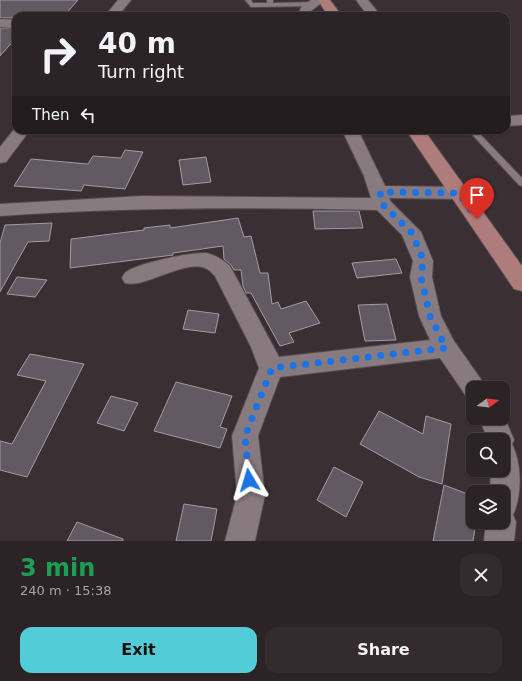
<!DOCTYPE html>
<html lang="en">
<head>
<meta charset="utf-8">
<style>
  body { margin:0; font-family:"DejaVu Sans",sans-serif; background:#342b2e; color:#f1f3f6; height:100vh; display:flex; flex-direction:column; font-size:15px; white-space:nowrap }
  * { box-sizing:border-box; margin:0 }
  p { font-size:13px; color:#a6a4a7 }
  .icon { flex:none; width:22px; height:22px; fill:none; stroke:currentColor; stroke-width:2; stroke-linecap:round; stroke-linejoin:round }
  .map { position:relative; height:541px; overflow:hidden }
  .details { display:flex; flex-direction:column; background:#2c2326; flex:1 }
  .details>* { flex:none }
  .guide { position:absolute; left:12px; top:12px; width:498px; height:122px; border-radius:12px; box-shadow:0 1px 3px #0004,0 0 0 1px #484043; background:#2c2326; color:#f1f3f6; overflow:hidden }
  .needle { width:26px; rotate:75deg }
  .tools { position:absolute; left:466px; top:381px; display:grid; gap:8px }
  .tools a { display:grid; place-items:center; width:44px; height:44px; border-radius:8px; background:#2c2326; box-shadow:0 1px 3px #0004,0 0 0 1px #484043; font-size:20px }
  .pin { position:absolute; display:grid; place-items:center; width:34px; height:34px; color:#fff; margin:-41px -17px; border-radius:50% 50% 50% 0; rotate:-45deg; box-shadow:0 0 4px #0007 }
  .pin .icon { rotate:45deg }
  .me { position:absolute; width:44px; margin:-22px; rotate:353deg; stroke-linejoin:round; filter:drop-shadow(0 0 3px #0008) }
  .turn { display:flex; align-items:center; gap:14px; height:84px; padding:0 20px; font-size:18px }
  .turn .icon { width:52px; height:52px; stroke-width:2.5 }
  .turn b { display:block; font-size:28px; line-height:34px }
  .then { display:flex; align-items:center; height:38px; padding:0 20px; background:#0003; gap:8px; font-size:15px }
  .round { display:grid; place-items:center; flex:none; width:42px; height:42px; border-radius:12px; background:#342b2e }
  .headline { display:flex; align-items:center; justify-content:space-between; height:68px; padding:0 20px }
  h1 { font-size:24px; font-weight:700; line-height:30px; color:#1e9e55 }
  .primary-button { display:flex; gap:8px; margin-top:auto; padding:8px 20px }
  .primary-button a { flex:1; height:46px; border-radius:12px; background:#52ccd6; color:#111; font-size:16px; font-weight:700; line-height:46px; text-align:center }
  .primary-button a+a { background:#342b2e; color:#f1f3f6 }
  .map>svg:first-child { display:block }
</style>
</head>
<body>
<div class="map">
<svg width="522" height="541" viewBox="0 0 522 541">
  <rect width="100%" height="100%" fill="#3a2f33"/>
  <!-- building -->
  <g fill="#625962" stroke="#a39aa3">
    <polygon points="0,0 78,0 64,16 16,16 16,18 0,18"/>
    <polygon points="0,28 16,29 16,38 0,56"/>
    <polygon points="125,150 143,152 125,189 84,185 81,191 14,186 31,159 88,164 93,156 121,158"/>
    <polygon points="206,157 211,182 183,185 179,160"/>
    <polygon points="313,211 359,211 363,228 315,229"/>
    <polygon points="238,218 244,237 251,236 260,273 268,273 272,304 278,302 281,309 306,301 320,323 289,333 294,342 280,346 251,293 246,293 243,286 241,270 234,270 231,265 224,259 223,246 173,253 173,255 70,268 71,239 144,230 144,228 170,225 170,228"/>
    <polygon points="52,223 49,241 28,242 0,292 0,243 5,225"/>
    <polygon points="396,259 402,273 357,278 352,263"/>
    <polygon points="17,277 47,280 35,297 7,294"/>
    <polygon points="387,304 396,340 365,341 358,305"/>
    <polygon points="188,310 219,314 215,333 183,329"/>
    <polygon points="30,354 84,364 27,477 0,470 0,441 12,444 46,381 17,375"/>
    <polygon points="176,382 232,396 220,427 227,429 220,448 154,431"/>
    <polygon points="111,396 138,403 124,431 97,423"/>
    <polygon points="379,411 423,434 426,416 451,424 442,484 419,477 360,444"/>
    <polygon points="334,467 363,482 346,517 317,500"/>
    <polygon points="444,485 473,496 473,522 476,522 473,541 433,541"/>
    <polygon points="184,504 217,509 211,541 176,541"/>
    <polygon points="77,522 123,539 123,541 67,541"/>
  </g>
  <g fill="none" stroke-linecap="round" stroke-linejoin="round">
    <!-- lane casing -->
    <g stroke="#564c50" stroke-width="2">
      <g id="lane">
        <polygon points="245,0 251,0 253,3 267,3 267,0 273,0 273,3 314,2 317,4 314,6 251,7"/>
        <polygon points="468,130 476,130 522,178 522,186 519,185"/>
      </g>
    </g>
    <!-- street casing -->
    <g stroke="#564c50" stroke-width="2">
      <g id="street">
        <polygon points="118,0 131,0 118,16 105,16"/>
        <polygon points="311,0 325,0 311,11 309,16 297,16 302,6"/>
        <polygon points="356,0 368,0 381,16 368,16"/>
        <polygon points="0,19 16,20 16,28 0,27"/>
        <polygon points="522,115 522,125 506,126 506,116"/>
        <polygon points="16,127 16,130 30,130 6,162 0,163 0,147"/>
        <path d="M 342,130 L 358,130 L 385,186 L 459,187 L 466,189 L 468,193 L 466,197 L 459,199 L 389,198 L 391,202 L 421,232 L 433,261 L 432,277 L 441,316 L 454,341 L 487,388 L 473,388 L 473,398 L 466,396 L 440,358 L 280,377 L 258,436 L 265,495 L 255,541 L 225,541 L 237,495 L 232,436 L 259,368 L 251,347 L 215,276 C 212,273 209,269 205,268 C 183,260 144,289 125,283 L 122,278 C 123,276 124,274 125,273 C 136,263 192,252 206,253 C 216,255 223,260 230,266 L 279,357 L 430,340 L 419,316 L 410,277 L 413,261 L 402,235 L 377,210 C 251,207 126,207 0,216 L 0,204 L 143,196 L 371,198 L 364,176 Z"/>
        <path d="M 503,414 L 514,440 L 512,444 C 522,464 522,495 513,515 L 516,522 L 514,541 L 484,541 L 486,522 L 503,522 L 503,492 L 490,492 L 491,470 L 503,470 L 503,440 L 488,440 L 479,418 L 503,418 Z"/>
      </g>
    </g>
    <!-- primary casing -->
    <g stroke="#564c50" stroke-width="2">
      <g id="primary">
        <polygon points="318,0 330,0 342,16 328,16"/>
        <polygon points="406,130 424,130 522,266 522,291 514,289"/>
      </g>
    </g>
    <!-- lane -->
    <use href="#lane" fill="#887b7f" fill-rule="evenodd"/>
    <!-- street -->
    <use href="#street" fill="#887b7f" fill-rule="evenodd"/>
    <!-- primary -->
    <use href="#primary" fill="#ae7c7a" fill-rule="evenodd"/>
  </g>
  <g fill="none" stroke-linecap="round" stroke-linejoin="round">
    <!-- route -->
    <polyline stroke="#1a73e8" stroke-width="7" stroke-dasharray="0 12.6" points="249,480 245,436 272,368 446,348 430,316 421,277 423,261 420,251 411,232 382,204 380,192 459,193 477,219"/>
  </g>
</svg>
<div class="tools">
<a><svg class="needle" viewBox="-14 -14 28 28"><path d="M0-13l5 13h-10z" fill="#e53935"/><path d="M0 13l5-13h-10z" fill="#a6a4a7"/></svg></a>
<a><svg class="icon" aria-label="search" viewBox="0 0 24 24"><circle cx="10" cy="10" r="6"/><path d="M15 15l6 6"/></svg></a>
<a><svg class="icon" aria-label="layers" viewBox="0 0 24 24"><path d="M12 4l9 5-9 5-9-5zM3 14l9 5 9-5"/></svg></a>
</div>
<div class="pin" style="left:477px;top:219px;background:#d93025"><svg class="icon" aria-label="arrive" viewBox="0 0 24 24"><path d="M6 21V4h12l-3 4 3 4H6"/></svg></div>
<svg class="me" style="left:249px;top:480px" viewBox="-20 -20 40 40"><path d="M0-17L14 15 0 8-14 15z" fill="#1a73e8" stroke="#fff" stroke-width="4"/></svg>
<div class="guide">
<div class="turn"><svg class="icon" aria-label="right" viewBox="0 0 24 24"><path d="M7 20v-9h11M14 6l5 5-5 5"/></svg><div><b>40 m</b>Turn right</div></div>
<div class="then">Then<svg class="icon" aria-label="left" viewBox="0 0 24 24"><path d="M17 20v-9H6M10 6l-5 5 5 5"/></svg></div>
</div>
</div>
<section class="details">
<div class="headline"><div><h1>3 min</h1><p>240 m · 15:38</p></div><a class="round"><svg class="icon" aria-label="close" viewBox="0 0 24 24"><path d="M6 6l12 12M18 6L6 18"/></svg></a></div>
<div class="primary-button"><a>Exit</a><a>Share</a></div>
</section>
</body>
</html>
